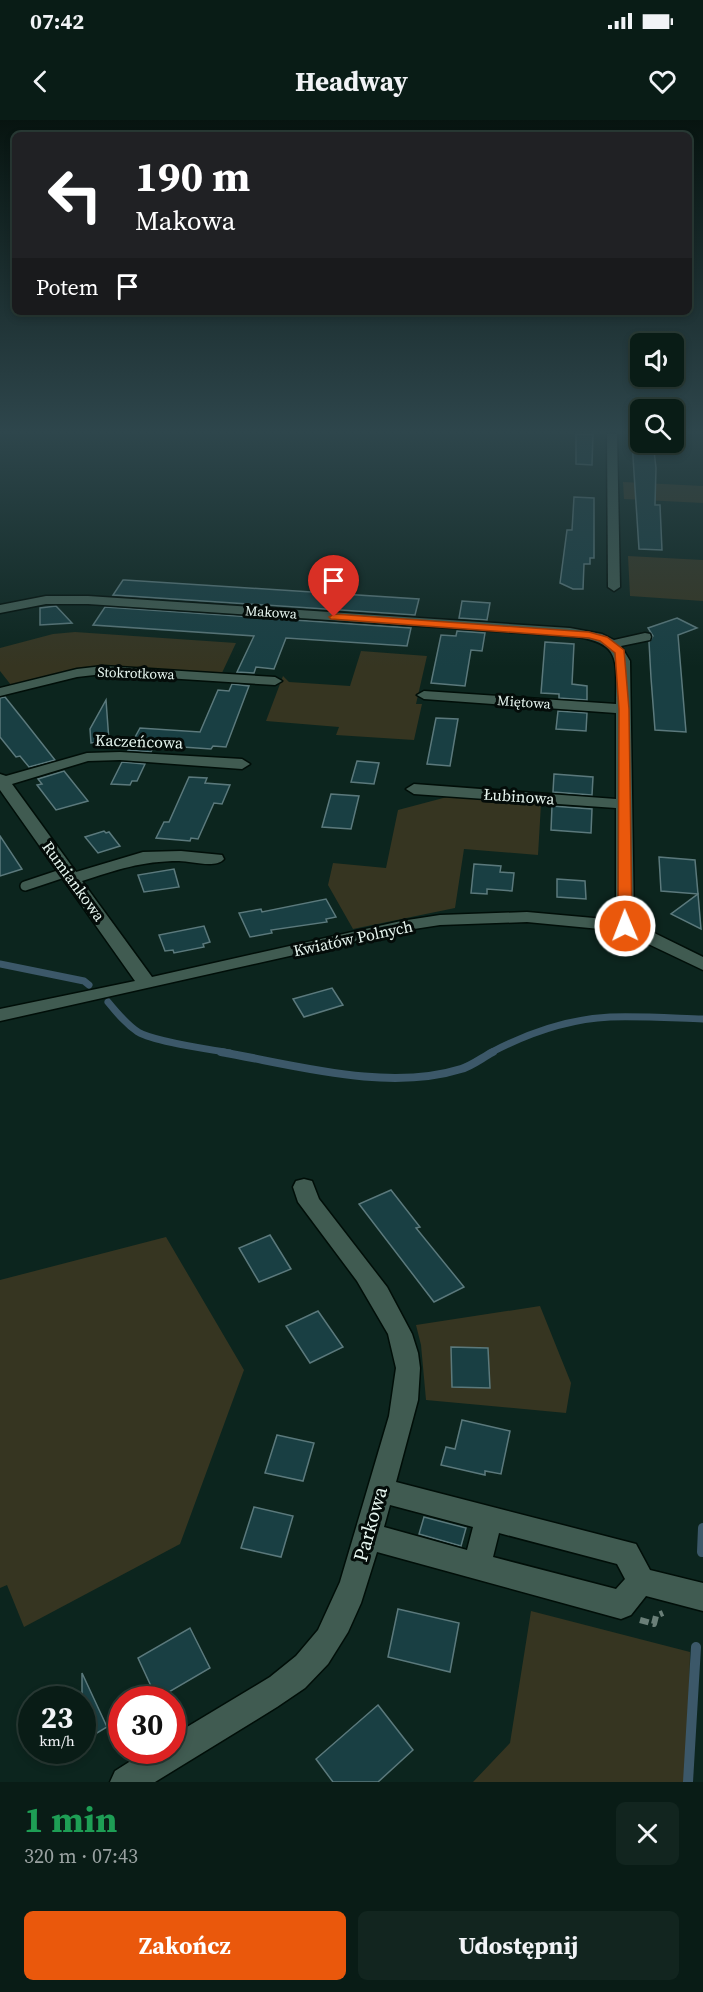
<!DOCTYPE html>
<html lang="pl">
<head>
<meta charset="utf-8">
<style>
  body { margin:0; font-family:"Source Serif 4",serif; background:#12251f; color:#f1f3f6; height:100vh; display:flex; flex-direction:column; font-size:22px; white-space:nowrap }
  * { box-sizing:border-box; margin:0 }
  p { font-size:20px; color:#99a1a1 }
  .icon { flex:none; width:33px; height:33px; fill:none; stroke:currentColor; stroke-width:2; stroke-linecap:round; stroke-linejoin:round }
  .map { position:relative; height:1662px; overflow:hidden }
  .sheet { display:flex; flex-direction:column; background:#091c16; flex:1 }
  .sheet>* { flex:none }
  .hud { position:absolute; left:12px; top:12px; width:680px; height:183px; border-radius:9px; box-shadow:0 3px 9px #0003,0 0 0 2px #293a35; background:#202124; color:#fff; overflow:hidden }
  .buttons { position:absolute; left:630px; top:213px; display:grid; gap:12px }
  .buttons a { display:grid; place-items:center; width:54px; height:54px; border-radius:9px; background:#091c16; box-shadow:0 3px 9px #0003,0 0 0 2px #293a35; font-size:30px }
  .speed { position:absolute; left:18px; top:1566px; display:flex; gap:12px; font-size:30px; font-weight:700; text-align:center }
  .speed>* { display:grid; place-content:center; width:78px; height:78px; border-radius:50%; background:#091c16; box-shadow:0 3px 9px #0003,0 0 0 2px #293a35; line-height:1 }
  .speed small { font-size:15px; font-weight:400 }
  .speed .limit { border:9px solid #d22; background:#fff; color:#111 }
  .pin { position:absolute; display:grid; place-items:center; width:51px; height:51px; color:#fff; margin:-62px -26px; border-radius:50% 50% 50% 0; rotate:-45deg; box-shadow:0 0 6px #0007 }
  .pin .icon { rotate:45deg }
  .me { position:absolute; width:66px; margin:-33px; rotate:359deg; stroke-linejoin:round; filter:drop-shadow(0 0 4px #0008) }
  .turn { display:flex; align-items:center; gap:21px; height:126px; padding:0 24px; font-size:27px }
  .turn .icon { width:78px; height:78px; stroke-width:2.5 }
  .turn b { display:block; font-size:42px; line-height:51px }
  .then { display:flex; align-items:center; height:57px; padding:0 24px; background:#0003; gap:12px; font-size:22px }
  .round { display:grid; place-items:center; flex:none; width:63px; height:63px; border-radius:9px; background:#12251f }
  .overview { display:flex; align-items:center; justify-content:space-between; height:102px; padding:0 24px }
  h1 { font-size:36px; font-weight:700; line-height:45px; color:#1e9e55 }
  .button { display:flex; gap:12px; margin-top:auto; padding:12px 24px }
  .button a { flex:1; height:69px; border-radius:9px; background:#ea580c; color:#fff; font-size:24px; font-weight:700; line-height:69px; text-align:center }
  .button a+a { background:#12251f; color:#f1f3f6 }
  .status { display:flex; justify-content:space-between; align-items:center; height:42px; padding:0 30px; background:#091c16; direction:ltr }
  .status svg { height:16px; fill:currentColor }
  header { display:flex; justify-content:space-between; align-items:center; height:78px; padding:0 24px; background:#091c16; font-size:27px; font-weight:700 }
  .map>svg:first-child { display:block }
</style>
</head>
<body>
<div class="status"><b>07:42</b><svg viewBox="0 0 49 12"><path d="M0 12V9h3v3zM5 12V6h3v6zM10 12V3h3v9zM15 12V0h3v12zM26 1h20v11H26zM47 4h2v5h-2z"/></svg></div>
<header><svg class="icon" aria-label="back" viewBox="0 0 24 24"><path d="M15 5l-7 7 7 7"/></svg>Headway<svg class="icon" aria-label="heart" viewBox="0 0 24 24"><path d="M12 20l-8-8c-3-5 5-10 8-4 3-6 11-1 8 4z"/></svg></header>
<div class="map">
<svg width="703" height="1662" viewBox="0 0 703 1662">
  <rect width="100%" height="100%" fill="#0c251e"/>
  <!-- green -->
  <g fill="#363521">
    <polygon points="623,362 703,366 703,383 624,379"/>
    <polygon points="628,436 703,440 703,481 630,476"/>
    <polygon points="75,512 236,523 221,555 76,550 11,565 0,551 0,528 53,514"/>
    <polygon points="361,531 427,536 416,584 422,584 414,620 336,615 339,607 266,601 283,556 289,562 350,566"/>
    <polygon points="447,677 541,684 538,735 464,729 455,788 353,809 328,765 333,743 386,748 398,690"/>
    <polygon points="166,1117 244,1250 180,1424 24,1507 7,1465 0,1468 0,1160"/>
    <polygon points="540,1186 571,1263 566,1293 426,1280 421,1225 416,1205"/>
    <polygon points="531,1491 690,1532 688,1662 473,1662 510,1623"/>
  </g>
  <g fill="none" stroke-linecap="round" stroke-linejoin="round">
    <!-- stream-far2 -->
    <g stroke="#3c5869" stroke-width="7">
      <polyline points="0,844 84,861 89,865"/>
      <path d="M 108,882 C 117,893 126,904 138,912 C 155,922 208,929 230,933"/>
      <path d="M 490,933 C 526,914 569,899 610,897 C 641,896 672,898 703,899"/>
    </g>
    <!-- stream-far1 -->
    <path stroke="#3c5869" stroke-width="8" d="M 221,932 C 295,945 388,972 461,949 C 472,946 483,937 493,932"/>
    <!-- stream -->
    <g stroke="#3c5869" stroke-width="10">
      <polyline points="702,1432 703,1408"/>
      <polyline points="688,1662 696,1527"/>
    </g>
  </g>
  <!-- building -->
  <g fill="#193f43" stroke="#5b797c" stroke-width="1.5">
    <polygon points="576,314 593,314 592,345 576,344"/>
    <polygon points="632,322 653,322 656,348 655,385 660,385 662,430 639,429"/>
    <polygon points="574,377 594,378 594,438 590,438 590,444 584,444 583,469 573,469 560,463 567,410 572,410"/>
    <polygon points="123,460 125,460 419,479 415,495 113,475"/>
    <polygon points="462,481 490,483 487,500 459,498"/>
    <polygon points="56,486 72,503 40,505 40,488"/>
    <polygon points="105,487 411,508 407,526 286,518 274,549 256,547 254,553 237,552 254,516 93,505"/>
    <polygon points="677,498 697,508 678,515 686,612 655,610 651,558 649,522 653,516 648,508"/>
    <polygon points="457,511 485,513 482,531 471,530 465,566 431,563 441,515 456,516"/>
    <polygon points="545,522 574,524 572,564 587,566 587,580 559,578 559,574 541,573"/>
    <polygon points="232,564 249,566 226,627 213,626 211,629 154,625 151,632 128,630 140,608 200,612 218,570 229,571"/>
    <polygon points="5,577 25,602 55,640 29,647 20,636 16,637 0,617 0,578"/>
    <polygon points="106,580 109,621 91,623 90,609"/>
    <polygon points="558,591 587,593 586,611 556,609"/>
    <polygon points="436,598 458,599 450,646 427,644"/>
    <polygon points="357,641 379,643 374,664 351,662"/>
    <polygon points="122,642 145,644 137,661 132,661 130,665 111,664"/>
    <polygon points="64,651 88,681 56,690 37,665 42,664 38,659"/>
    <polygon points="554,654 593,657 592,675 553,672"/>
    <polygon points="189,657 207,658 205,663 230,665 222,684 214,683 198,719 191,718 190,721 156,718 164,702 169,702"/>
    <polygon points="331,674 359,676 351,709 322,707"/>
    <polygon points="552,686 592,689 591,713 551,710"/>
    <polygon points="104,711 106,713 109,712 120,726 98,733 85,717"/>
    <polygon points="0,716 22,749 0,756"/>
    <polygon points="659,737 695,740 698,774 661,771"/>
    <polygon points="474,744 501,746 500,752 514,753 512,771 487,769 487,774 471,773"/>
    <polygon points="174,749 179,767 144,772 138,755"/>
    <polygon points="557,759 585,761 586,779 557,777"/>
    <polygon points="698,774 701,809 671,794"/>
    <polygon points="326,779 336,797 326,799 327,802 271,810 272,813 250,817 239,793 261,789 262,792"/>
    <polygon points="204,806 210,822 203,824 204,827 174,833 173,830 165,831 159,815"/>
    <polygon points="332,868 343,885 304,897 293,879"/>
    <polygon points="391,1070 420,1107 416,1108 464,1167 434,1182 359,1084"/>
    <polygon points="270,1115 291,1149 259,1162 239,1128"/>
    <polygon points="318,1191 343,1227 310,1243 286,1206"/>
    <polygon points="451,1227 488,1228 490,1268 452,1267"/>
    <polygon points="462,1300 510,1311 501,1354 485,1351 485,1355 441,1345 446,1327 455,1329"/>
    <polygon points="277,1315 314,1323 303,1361 265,1353"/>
    <polygon points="254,1387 293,1396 281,1437 241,1428"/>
    <polygon points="424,1397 466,1408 461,1426 419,1414"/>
    <polygon points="398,1489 459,1503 450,1552 388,1537"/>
    <polygon points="190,1508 210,1548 157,1579 138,1538"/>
    <polygon points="82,1553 107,1607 82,1622"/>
    <polygon points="378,1585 413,1630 378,1662 333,1662 316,1639"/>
  </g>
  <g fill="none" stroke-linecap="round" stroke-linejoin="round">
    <!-- service casing -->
    <g stroke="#000e08" stroke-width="12">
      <polyline id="service" points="25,766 67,752"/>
    </g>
    <!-- minor casing -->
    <g stroke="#000e08" stroke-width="3">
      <g id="minor">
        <polygon points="607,314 617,314 620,467 614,471 608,467"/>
        <path d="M 46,476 L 88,476 L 570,508 L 602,514 L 614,520 L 645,513 L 650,514 L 651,517 L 650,520 L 621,526 L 630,541 L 634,803 L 703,837 L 703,850 L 621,811 L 527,802 L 440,805 L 401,811 L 0,901 L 0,889 L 135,861 L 0,670 L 0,654 L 6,656 L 87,633 L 120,632 L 242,639 L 250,644 L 242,649 L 120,640 L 88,641 L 12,664 L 76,752 L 143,732 L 181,731 L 222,735 L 224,739 C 216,749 191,741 179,741 C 141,741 117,750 82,761 L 152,857 L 401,801 L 440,795 L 527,792 L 616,800 L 616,688 L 414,674 L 406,669 L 414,664 L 616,679 L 616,593 L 424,579 L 417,575 L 424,571 L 616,584 C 616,540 623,522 570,516 L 88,484 L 46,484 L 0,493 L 0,485 Z"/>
        <polygon points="103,546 275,557 282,561 275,565 103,554 77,557 0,576 0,568 77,549"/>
        <path d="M 304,1059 L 312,1061 L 319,1079 L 387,1167 L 412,1214 L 418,1233 L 420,1248 L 418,1280 L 396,1362 L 636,1424 L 650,1450 L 703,1463 L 703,1491 L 646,1476 L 631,1495 L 621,1499 L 377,1432 L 361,1483 L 348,1512 L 328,1544 L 305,1568 L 277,1587 L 155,1662 L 110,1662 L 115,1651 L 148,1630 L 172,1630 L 172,1616 L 270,1557 L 296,1536 L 318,1510 L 340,1462 L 389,1296 L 396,1248 L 388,1214 L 357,1161 L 298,1082 L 293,1067 L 296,1061 ZM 390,1385 L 473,1407 L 467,1430 L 384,1407 ZM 499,1413 L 617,1444 L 625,1459 L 616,1469 L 493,1437 Z"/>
      </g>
    </g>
    <!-- path -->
    <polyline stroke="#6a7f78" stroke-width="6" stroke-dasharray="9 4.5" stroke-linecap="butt" points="640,1500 654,1504 656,1496 663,1493"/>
    <!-- service -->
    <use href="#service" stroke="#405b51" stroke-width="9"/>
    <!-- minor -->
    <use href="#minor" fill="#405b51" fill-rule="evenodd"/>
  </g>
  <!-- sky -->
  <linearGradient id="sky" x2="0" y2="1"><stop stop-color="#071410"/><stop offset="0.57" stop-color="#2e464c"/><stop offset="1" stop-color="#2e464c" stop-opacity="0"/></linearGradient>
  <rect width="703" height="547" fill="url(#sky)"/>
  <!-- route -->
  <polygon fill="#ea580c" stroke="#983908" stroke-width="1.5" points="334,494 589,512 607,517 624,530 629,589 632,806 630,809 625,810 618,806 619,589 615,533 600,521 589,518 331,499 329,497"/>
  <g text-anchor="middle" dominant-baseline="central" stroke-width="6" stroke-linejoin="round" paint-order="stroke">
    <!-- far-street labels -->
    <g font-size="14" fill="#e7f6f0" stroke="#040c09">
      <text transform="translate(271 492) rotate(4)">Makowa</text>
      <text transform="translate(136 553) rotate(2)">Stokrotkowa</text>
      <text transform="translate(524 582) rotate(4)">Miętowa</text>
    </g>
    <!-- street labels -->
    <g font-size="16" fill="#e7f6f0" stroke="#040c09">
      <text transform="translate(139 621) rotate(2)">Kaczeńcowa</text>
      <text transform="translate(519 676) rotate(4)">Łubinowa</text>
      <text transform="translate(74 761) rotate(54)">Rumiankowa</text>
      <text transform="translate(353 818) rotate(-12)">Kwiatów Polnych</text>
    </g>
    <!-- near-street labels -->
    <g font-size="20" fill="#e7f6f0" stroke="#040c09">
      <text transform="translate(370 1404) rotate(-74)">Parkowa</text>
    </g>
  </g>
</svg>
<div class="buttons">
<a><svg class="icon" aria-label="sound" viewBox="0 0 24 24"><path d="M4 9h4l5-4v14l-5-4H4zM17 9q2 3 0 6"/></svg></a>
<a><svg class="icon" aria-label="search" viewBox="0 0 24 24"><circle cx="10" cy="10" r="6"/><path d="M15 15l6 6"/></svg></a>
</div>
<div class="speed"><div>23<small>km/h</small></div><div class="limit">30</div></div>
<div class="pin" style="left:334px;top:497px;background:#d93025"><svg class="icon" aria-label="arrive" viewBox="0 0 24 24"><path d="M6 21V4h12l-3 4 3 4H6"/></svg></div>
<svg class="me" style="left:625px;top:806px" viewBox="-20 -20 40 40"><circle r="17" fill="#ea580c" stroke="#fff" stroke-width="3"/><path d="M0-11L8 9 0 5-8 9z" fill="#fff"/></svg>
<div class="hud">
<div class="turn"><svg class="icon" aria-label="left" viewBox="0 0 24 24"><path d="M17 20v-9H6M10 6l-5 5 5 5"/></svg><div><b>190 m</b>Makowa</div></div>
<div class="then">Potem<svg class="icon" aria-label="arrive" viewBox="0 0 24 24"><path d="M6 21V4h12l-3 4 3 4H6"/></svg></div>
</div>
</div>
<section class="sheet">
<div class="overview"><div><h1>1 min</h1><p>320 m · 07:43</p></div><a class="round"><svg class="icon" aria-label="close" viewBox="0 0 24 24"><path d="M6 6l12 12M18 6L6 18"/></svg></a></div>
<div class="button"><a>Zakończ</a><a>Udostępnij</a></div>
</section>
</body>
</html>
